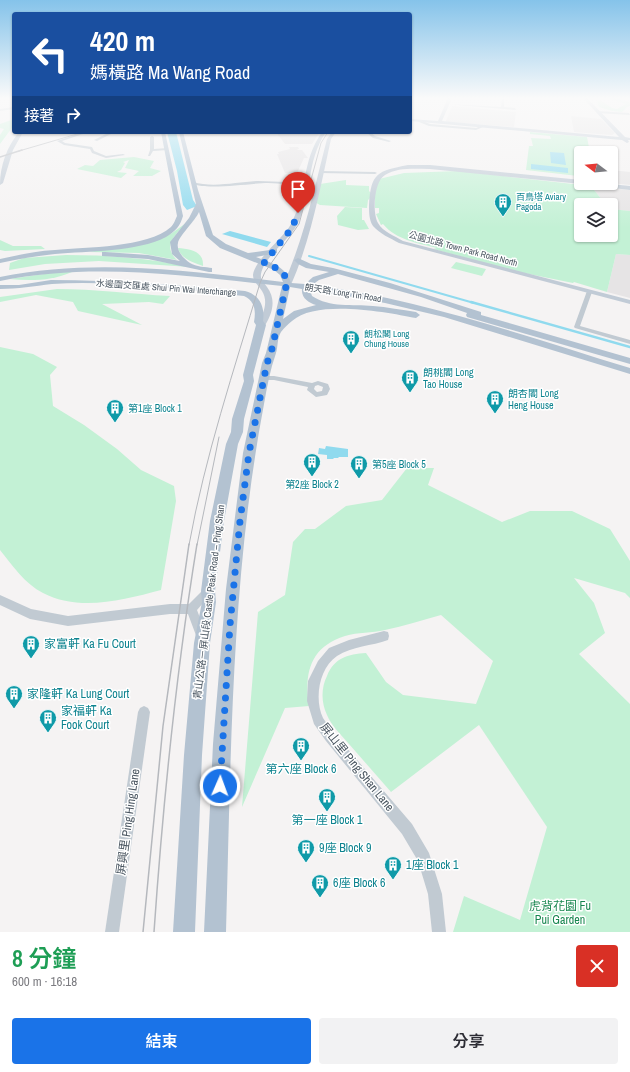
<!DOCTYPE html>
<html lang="zh-TW">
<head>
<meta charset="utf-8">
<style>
  body { margin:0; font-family:"Archivo Narrow","Noto Sans TC",sans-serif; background:#f2f2f3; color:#2b2b33; height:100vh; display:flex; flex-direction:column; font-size:15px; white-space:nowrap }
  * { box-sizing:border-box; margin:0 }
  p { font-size:13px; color:#7c7c81 }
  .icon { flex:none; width:22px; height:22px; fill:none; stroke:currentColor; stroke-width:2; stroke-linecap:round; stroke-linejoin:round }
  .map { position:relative; height:932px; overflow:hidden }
  .details { display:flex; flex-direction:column; background:#fff; flex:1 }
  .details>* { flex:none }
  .top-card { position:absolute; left:12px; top:12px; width:400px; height:122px; border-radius:4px; box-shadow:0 1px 3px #0004; background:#1a4fa0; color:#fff; overflow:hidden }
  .needle { width:26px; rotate:286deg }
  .fabs { position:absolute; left:574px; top:146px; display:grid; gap:8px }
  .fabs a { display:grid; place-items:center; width:44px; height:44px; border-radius:4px; background:#fff; box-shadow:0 1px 3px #0004; font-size:20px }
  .pin { position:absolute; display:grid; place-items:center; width:34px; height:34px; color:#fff; margin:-41px -17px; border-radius:50% 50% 50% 0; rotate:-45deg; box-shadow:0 0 4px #0007 }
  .pin .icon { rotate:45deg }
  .me { position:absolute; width:44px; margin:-22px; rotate:2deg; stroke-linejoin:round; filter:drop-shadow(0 0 3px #0008) }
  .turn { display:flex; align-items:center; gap:14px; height:84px; padding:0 12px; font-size:18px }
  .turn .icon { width:52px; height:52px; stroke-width:2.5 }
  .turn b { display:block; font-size:28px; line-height:34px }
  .then { display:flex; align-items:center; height:38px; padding:0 12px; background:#0003; gap:8px; font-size:15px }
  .round { display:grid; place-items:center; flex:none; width:42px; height:42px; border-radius:4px; background:#f2f2f3 }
  .summary { display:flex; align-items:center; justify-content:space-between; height:68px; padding:0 12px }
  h1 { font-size:24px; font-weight:600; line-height:30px; color:#1e9e55 }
  .primary-button { display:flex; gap:8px; margin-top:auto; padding:8px 12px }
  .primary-button a { flex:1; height:46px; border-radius:4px; background:#1a73e8; color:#fff; font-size:16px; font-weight:600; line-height:46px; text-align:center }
  .primary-button a+a { background:#f2f2f3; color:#2b2b33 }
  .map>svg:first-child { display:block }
</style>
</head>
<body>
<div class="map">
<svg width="630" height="932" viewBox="0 0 630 932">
  <rect width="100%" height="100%" fill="#f5f3f3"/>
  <!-- education -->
  <g fill="#e6e4e5">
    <polygon points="452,106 516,112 514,127 448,122 446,121"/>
    <polygon points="571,116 601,119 615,133 612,135 574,132"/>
    <polygon points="276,132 309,132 319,133 312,144 285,144"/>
    <polygon points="289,147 298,147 299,149 297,149 298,150 302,150 308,158 304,158 297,173 285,173 277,154 279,154 278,152 290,149"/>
    <polygon points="611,170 630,172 630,185 611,183"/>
    <polygon points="591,186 630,190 630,211 611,209 611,205 606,205"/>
    <polygon points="616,254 630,255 630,298 607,292"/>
  </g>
  <!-- green -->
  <g fill="#c3f1d5">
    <polygon points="608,98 615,98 630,102 630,106 627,107 622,112 612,111 599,107 597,101 600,100 612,108 617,109 626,104"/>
    <polygon points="14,119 14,125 0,144 0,135 4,129 0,128 0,124"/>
    <polygon points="530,132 587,137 590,153 581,153 581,157 576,159 578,176 526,170 529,146 533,146 531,138 551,139 550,136 530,134"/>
    <polygon points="134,157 154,161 150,168 161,171 152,176 133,176 139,171 125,168 129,160 123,162 125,163 121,170 117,172 127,173 121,178 77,169 85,165 93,166 100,160"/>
    <path d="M 458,171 L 591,186 L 606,205 L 581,205 L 581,235 L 611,235 L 611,209 L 630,211 L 630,255 L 616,254 L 607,292 L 574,282 L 573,283 L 514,271 L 433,249 L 437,248 C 418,243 396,240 383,224 L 381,225 L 376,214 L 379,213 L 379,208 L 375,208 L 375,191 L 379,179 L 404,173 Z"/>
    <polygon points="346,180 346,185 369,186 369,191 373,195 368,200 367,208 320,205 311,200 320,184"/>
    <polygon points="345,207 362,208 362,220 364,220 369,229 358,230 338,225 337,216"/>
    <path d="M 186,223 C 175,236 162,245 177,260 L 139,253 L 89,252 L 157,240 L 172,233 Z"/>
    <polygon points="0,240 13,246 41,246 45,249 5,251 0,250"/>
    <path d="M 178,248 C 190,249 204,251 203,266 C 194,263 180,258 178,248 Z"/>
    <path d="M 66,255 C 108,255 148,258 190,267 L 99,261 L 45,264 L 9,270 L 10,263 L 24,258 Z"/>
    <polygon points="456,262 486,269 482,276 451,268"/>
    <path d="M 65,271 L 72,272 C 52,281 30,281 9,279 Z"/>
    <path d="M 57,289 C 95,289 132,294 170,296 L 163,304 L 149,302 L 102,304 L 142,325 L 78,311 L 73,302 L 36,295 L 0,302 L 0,297 Z"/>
    <path d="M 0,347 L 33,354 L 57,367 L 50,375 L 53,406 L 84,425 L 117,449 L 141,470 L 174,486 L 176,501 L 161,590 C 123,600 80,612 43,593 C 25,584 12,565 0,550 Z"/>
    <path d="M 407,468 L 434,468 L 428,485 L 502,522 L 530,511 L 572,511 L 610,529 L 630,561 L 630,598 L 625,593 L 574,578 L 594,603 L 605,633 L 579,654 L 630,704 L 630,932 L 453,932 L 464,896 L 520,920 L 547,827 L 479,725 L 391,792 C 377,776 363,760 349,744 C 341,735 331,725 327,715 C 321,702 321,688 327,676 C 334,658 348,654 366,653 L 386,682 L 403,695 L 476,704 L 493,661 L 441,615 C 422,620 404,626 385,630 C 372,633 358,632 345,636 C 310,647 304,673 309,706 L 285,708 L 242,807 L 258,612 L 285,595 L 293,542 L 305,529 L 315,529 L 346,506 L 382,500 Z"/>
  </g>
  <!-- water -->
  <g fill="#90daee">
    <polygon points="167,132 176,132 193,200 197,206 187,210 183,205 177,171"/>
    <polygon points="550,152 564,153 566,165 551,163"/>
    <polygon points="531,164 568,168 568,173 531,169"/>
    <polygon points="230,231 271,242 267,247 222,234"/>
    <polygon points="326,446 348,449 348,457 339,457 338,458 334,458 333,459 327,459 327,455 318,454 319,448 325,449"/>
  </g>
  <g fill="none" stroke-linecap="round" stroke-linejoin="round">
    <!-- stream-far1 -->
    <polyline stroke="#90daee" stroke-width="2" points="309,256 474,303"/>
    <!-- stream -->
    <polyline stroke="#90daee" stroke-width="2.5" points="471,302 630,347"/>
    <!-- street -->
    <g fill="#c1cad2" fill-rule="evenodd">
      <polygon points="503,98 504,99 504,107 515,108 516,110 447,104 501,107 502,99"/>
      <polygon points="14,107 14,109 0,111 0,109"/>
      <polygon points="598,111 629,113 630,115 597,113"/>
      <polygon points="420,120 430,124 476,128 483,125 485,126 476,130 429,126 419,122"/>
      <polygon points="84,132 89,132 62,141 65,143 92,147 94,151 106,156 123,154 125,155 106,158 92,153 90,149 64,145 57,141"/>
      <polygon points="110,132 115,132 97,141 94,140"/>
      <polygon points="366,132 370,132 375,136 391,141 389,142 373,138"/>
      <polygon points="152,136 154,137 154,149 167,148 168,150 153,151 150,156 148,156 150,150 150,137"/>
      <polygon points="321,171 375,172 377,173 375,174 320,173"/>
      <path d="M 258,181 L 287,182 L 307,188 L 305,189 C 293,186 281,183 268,183 C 250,183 205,191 191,183 L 193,182 C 213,188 238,182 258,181 Z"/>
      <polygon points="587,291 592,292 580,326 630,340 630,344 575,328 574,327"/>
      <path d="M 262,376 L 274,376 L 312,383 L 318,381 L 328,384 L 330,389 L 327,395 L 316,397 L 307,390 L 308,387 L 274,380 L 262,380 ZM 318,385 L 323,387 L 322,391 L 317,392 L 314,389 L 315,386 Z"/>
      <polygon points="208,586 211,588 213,591 211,594 197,610 206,634 205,638 201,639 197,638 188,614 170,614 68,626 30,619 0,605 0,595 31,609 68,616 170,604 189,604 205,588"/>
      <path d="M 384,631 L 388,632 L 389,636 L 388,640 C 372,646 352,646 337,656 C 319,668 314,699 323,718 C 326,723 331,728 334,733 L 412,824 L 429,853 L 442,894 L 446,932 L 432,932 L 428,894 L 418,861 L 402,834 L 326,741 L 314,724 L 307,701 L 308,681 L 318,661 L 329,648 L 349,640 Z"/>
      <polygon points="144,706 148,708 150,712 119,932 105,932 138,712 140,708"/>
    </g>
    <!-- secondary -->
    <g fill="#c1cbd6" fill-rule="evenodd">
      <polygon points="448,98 452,98 442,121 619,137 583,98 587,98 625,137 630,138 630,140 628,140 629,142 627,143 622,140 410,121 410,119 438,121"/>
      <path d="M 19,132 L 23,132 L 13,150 L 3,183 L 0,185 C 0,165 7,147 19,132 Z"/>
      <path d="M 322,132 L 326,132 C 305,163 313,195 297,225 C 288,241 264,257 261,274 C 260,280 264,283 267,287 C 277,300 272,315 264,327 L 258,327 L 257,325 C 263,315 269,302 262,291 C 259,286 253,282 253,275 C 255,259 283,239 291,224 C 307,194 301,162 322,132 Z"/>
      <path d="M 332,132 L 336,132 L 331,139 C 320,189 311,240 290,287 L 289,289 L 283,289 L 282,287 C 304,240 314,189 327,139 Z"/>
      <path d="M 408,165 L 430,165 L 581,180 L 581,183 L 583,183 L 581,184 L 430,169 C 415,169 398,167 385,175 C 374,181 372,213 378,223 C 383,232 395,236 403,241 L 630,300 L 630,304 L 399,243 C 390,238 380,234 373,226 C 369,220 369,212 369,205 C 371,173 377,171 408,165 Z"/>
      <polygon points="584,183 601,183 630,186 630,190 587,185"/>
    </g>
    <!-- primary -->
    <g fill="#b3c2d1" fill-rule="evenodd">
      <path d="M 161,132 L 165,132 L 183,216 C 180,226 176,231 166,237 C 137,252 88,251 55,254 C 36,256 18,259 0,263 L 0,259 C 18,255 36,251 55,250 C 86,247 147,248 171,227 C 174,224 175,220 177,216 Z"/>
      <path d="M 179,132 L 183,132 L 198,190 L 213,235 L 226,244 L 248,253 L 277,249 L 277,253 L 256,257 C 271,263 286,266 291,283 L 305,284 L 313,277 L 329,272 L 306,268 L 298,264 L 294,260 L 298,258 L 311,264 L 333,268 L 390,283 L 481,312 L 481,315 L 630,358 L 630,364 L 467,317 L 466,315 L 467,313 L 421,297 L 338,274 L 319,280 L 312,285 C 421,299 525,336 630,368 L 630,374 L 444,317 L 385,303 L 310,290 L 312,296 C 330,308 352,304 373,306 C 387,307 402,310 416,312 L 420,315 L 416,318 C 386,312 316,299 292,321 C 288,324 284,328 281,332 C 277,338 278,347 276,353 C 270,370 267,387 264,404 C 231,578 231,756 226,932 L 204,932 L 213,744 L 226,589 L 243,453 L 262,363 L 266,353 L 282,286 C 187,276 94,262 0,281 L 0,277 C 95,258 188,271 283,282 L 280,275 L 274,270 L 220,248 L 206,236 L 199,212 C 195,221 179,236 178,243 C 176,251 184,259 190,263 C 196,267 206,267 212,268 L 212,272 L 209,272 L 148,259 L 102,256 L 102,252 L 105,252 L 148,255 L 180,261 L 172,254 L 170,242 L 189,218 L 196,204 ZM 290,287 L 302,289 C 301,298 309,303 316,305 L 294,311 L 283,319 Z"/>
      <path d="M 51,280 C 116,280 180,285 245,291 C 260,295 265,307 263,321 L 266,325 L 253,375 L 254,381 L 244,419 L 243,432 L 238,444 L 224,521 L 215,591 L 216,602 L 210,643 L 202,755 L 195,932 L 173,932 L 184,755 L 194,643 L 202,602 L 201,591 L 210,521 L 226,444 L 231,432 L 232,419 L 244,381 L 243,375 L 256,325 L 254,322 C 256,311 255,301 244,296 C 180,290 115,280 52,284 C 34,286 18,289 0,289 L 0,285 L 19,285 Z"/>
    </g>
    <!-- tram-far1 -->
    <g stroke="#b5b8bd" stroke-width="1">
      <path d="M 189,545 C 205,456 234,370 260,283 L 265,272 L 299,224 L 321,143 L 328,132"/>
      <polyline points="197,545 219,437"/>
    </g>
    <!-- tram -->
    <g stroke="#b5b8bd" stroke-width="1.5">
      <polyline points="143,932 163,726 189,544"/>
      <path d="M 154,932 C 163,802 176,673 197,544"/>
    </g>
    <!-- rail-far1 -->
    <polyline stroke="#b5b8bd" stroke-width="1" points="19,151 84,132"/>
    <!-- rail -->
    <polyline stroke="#b5b8bd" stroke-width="1.5" points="0,157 22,150"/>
  </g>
  <!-- sky -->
  <linearGradient id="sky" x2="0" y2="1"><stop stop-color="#85c3ea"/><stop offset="0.43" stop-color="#fafafa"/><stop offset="1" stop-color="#fafafa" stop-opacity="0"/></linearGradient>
  <rect width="630" height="228" fill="url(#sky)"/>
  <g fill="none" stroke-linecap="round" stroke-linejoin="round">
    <!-- route -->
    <path stroke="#1a73e8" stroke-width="7" stroke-dasharray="0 12.6" d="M 220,786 L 230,625 L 240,521 L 249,453 L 267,363 L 271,353 L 287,282 C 285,270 274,267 264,263 L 292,228 L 298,213"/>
  </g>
  <!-- icons -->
  <defs>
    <g id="building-pin" transform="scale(0.9)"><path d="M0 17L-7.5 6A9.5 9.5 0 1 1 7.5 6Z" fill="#0f9aa8" stroke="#fff"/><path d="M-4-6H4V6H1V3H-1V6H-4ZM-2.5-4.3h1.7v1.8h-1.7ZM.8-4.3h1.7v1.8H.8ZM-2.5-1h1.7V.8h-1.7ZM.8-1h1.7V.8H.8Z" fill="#fff"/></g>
  </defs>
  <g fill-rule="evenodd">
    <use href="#building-pin" x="503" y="202"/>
    <use href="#building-pin" x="351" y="339"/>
    <use href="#building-pin" x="410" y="378"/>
    <use href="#building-pin" x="495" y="399"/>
    <use href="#building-pin" x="115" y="408"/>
    <use href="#building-pin" x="312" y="462"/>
    <use href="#building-pin" x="359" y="464"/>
    <use href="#building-pin" x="31" y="644"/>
    <use href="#building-pin" x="14" y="694"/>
    <use href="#building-pin" x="48" y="718"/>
    <use href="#building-pin" x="301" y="746"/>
    <use href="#building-pin" x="327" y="797"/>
    <use href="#building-pin" x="306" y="848"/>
    <use href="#building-pin" x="393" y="865"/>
    <use href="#building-pin" x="320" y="883"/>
  </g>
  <g text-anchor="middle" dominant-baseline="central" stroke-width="3" stroke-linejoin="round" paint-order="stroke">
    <!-- far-culture labels -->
    <g font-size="9" fill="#0d838f" stroke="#fff" text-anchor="start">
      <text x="516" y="197">百鳥塔 Aviary<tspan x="516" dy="10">Pagoda</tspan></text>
      <text x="364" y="334">朗松閣 Long<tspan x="364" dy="10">Chung House</tspan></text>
    </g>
    <!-- far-street labels -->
    <g font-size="9" fill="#4a5661" stroke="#fff">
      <text transform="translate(463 249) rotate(15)">公園北路 Town Park Road North</text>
      <text transform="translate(166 288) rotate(4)">水邊圍交匯處 Shui Pin Wai Interchange</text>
      <text transform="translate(343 293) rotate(9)">朗天路 Long Tin Road</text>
    </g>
    <!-- culture labels -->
    <g font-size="10" fill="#0d838f" stroke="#fff" text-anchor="start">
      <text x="423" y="372">朗桃閣 Long<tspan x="423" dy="12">Tao House</tspan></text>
      <text x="508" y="393">朗杏閣 Long<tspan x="508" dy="12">Heng House</tspan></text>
      <text x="128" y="408">第1座 Block 1</text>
      <text x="372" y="464">第5座 Block 5</text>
      <text x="312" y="484" text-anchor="middle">第2座 Block 2</text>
    </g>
    <!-- street labels -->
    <g font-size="10" fill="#4a5661" stroke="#fff">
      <text transform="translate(209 602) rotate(-83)">青山公路－屏山段 Castle Peak Road – Ping Shan</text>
    </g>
    <!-- near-culture labels -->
    <g font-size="12" fill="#0d838f" stroke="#fff" text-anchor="start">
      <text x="44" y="644">家富軒 Ka Fu Court</text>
      <text x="27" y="694">家隆軒 Ka Lung Court</text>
      <text x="61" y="711">家福軒 Ka<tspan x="61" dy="14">Fook Court</tspan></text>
      <text x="301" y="769" text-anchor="middle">第六座 Block 6</text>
      <text x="327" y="820" text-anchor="middle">第一座 Block 1</text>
      <text x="319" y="848">9座 Block 9</text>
      <text x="406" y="865">1座 Block 1</text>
      <text x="333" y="883">6座 Block 6</text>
    </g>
    <!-- near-street labels -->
    <g font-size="12" fill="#4a5661" stroke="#fff">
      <text transform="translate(357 767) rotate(51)">屏山里 Ping Shan Lane</text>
      <text transform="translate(128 822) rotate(-82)">屏興里 Ping Hing Lane</text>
    </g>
    <!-- near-park labels -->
    <g font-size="12" fill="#17864f" stroke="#fff">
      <text x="560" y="906">虎背花園 Fu<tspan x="560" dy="14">Pui Garden</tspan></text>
    </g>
  </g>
</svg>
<div class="fabs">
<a><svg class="needle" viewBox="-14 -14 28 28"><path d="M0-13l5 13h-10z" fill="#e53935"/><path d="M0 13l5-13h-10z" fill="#7c7c81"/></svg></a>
<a><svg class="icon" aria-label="layers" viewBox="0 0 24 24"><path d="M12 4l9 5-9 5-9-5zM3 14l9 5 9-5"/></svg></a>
</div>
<div class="pin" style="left:298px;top:213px;background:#d93025"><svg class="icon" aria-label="arrive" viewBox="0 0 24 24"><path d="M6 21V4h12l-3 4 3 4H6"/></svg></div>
<svg class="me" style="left:220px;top:786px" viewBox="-20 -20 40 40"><circle r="17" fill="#1a73e8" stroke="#fff" stroke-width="3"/><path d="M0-11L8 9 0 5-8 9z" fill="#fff"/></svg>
<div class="top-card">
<div class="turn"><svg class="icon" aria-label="left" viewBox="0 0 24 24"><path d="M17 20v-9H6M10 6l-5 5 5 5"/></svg><div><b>420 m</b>媽橫路 Ma Wang Road</div></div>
<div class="then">接著<svg class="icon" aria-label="right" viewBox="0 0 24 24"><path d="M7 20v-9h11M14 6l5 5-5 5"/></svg></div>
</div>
</div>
<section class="details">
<div class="summary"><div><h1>8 分鐘</h1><p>600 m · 16:18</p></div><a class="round" style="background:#d93025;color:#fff"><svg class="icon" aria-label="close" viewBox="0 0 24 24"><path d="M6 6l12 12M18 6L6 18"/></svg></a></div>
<div class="primary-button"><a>結束</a><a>分享</a></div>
</section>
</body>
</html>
